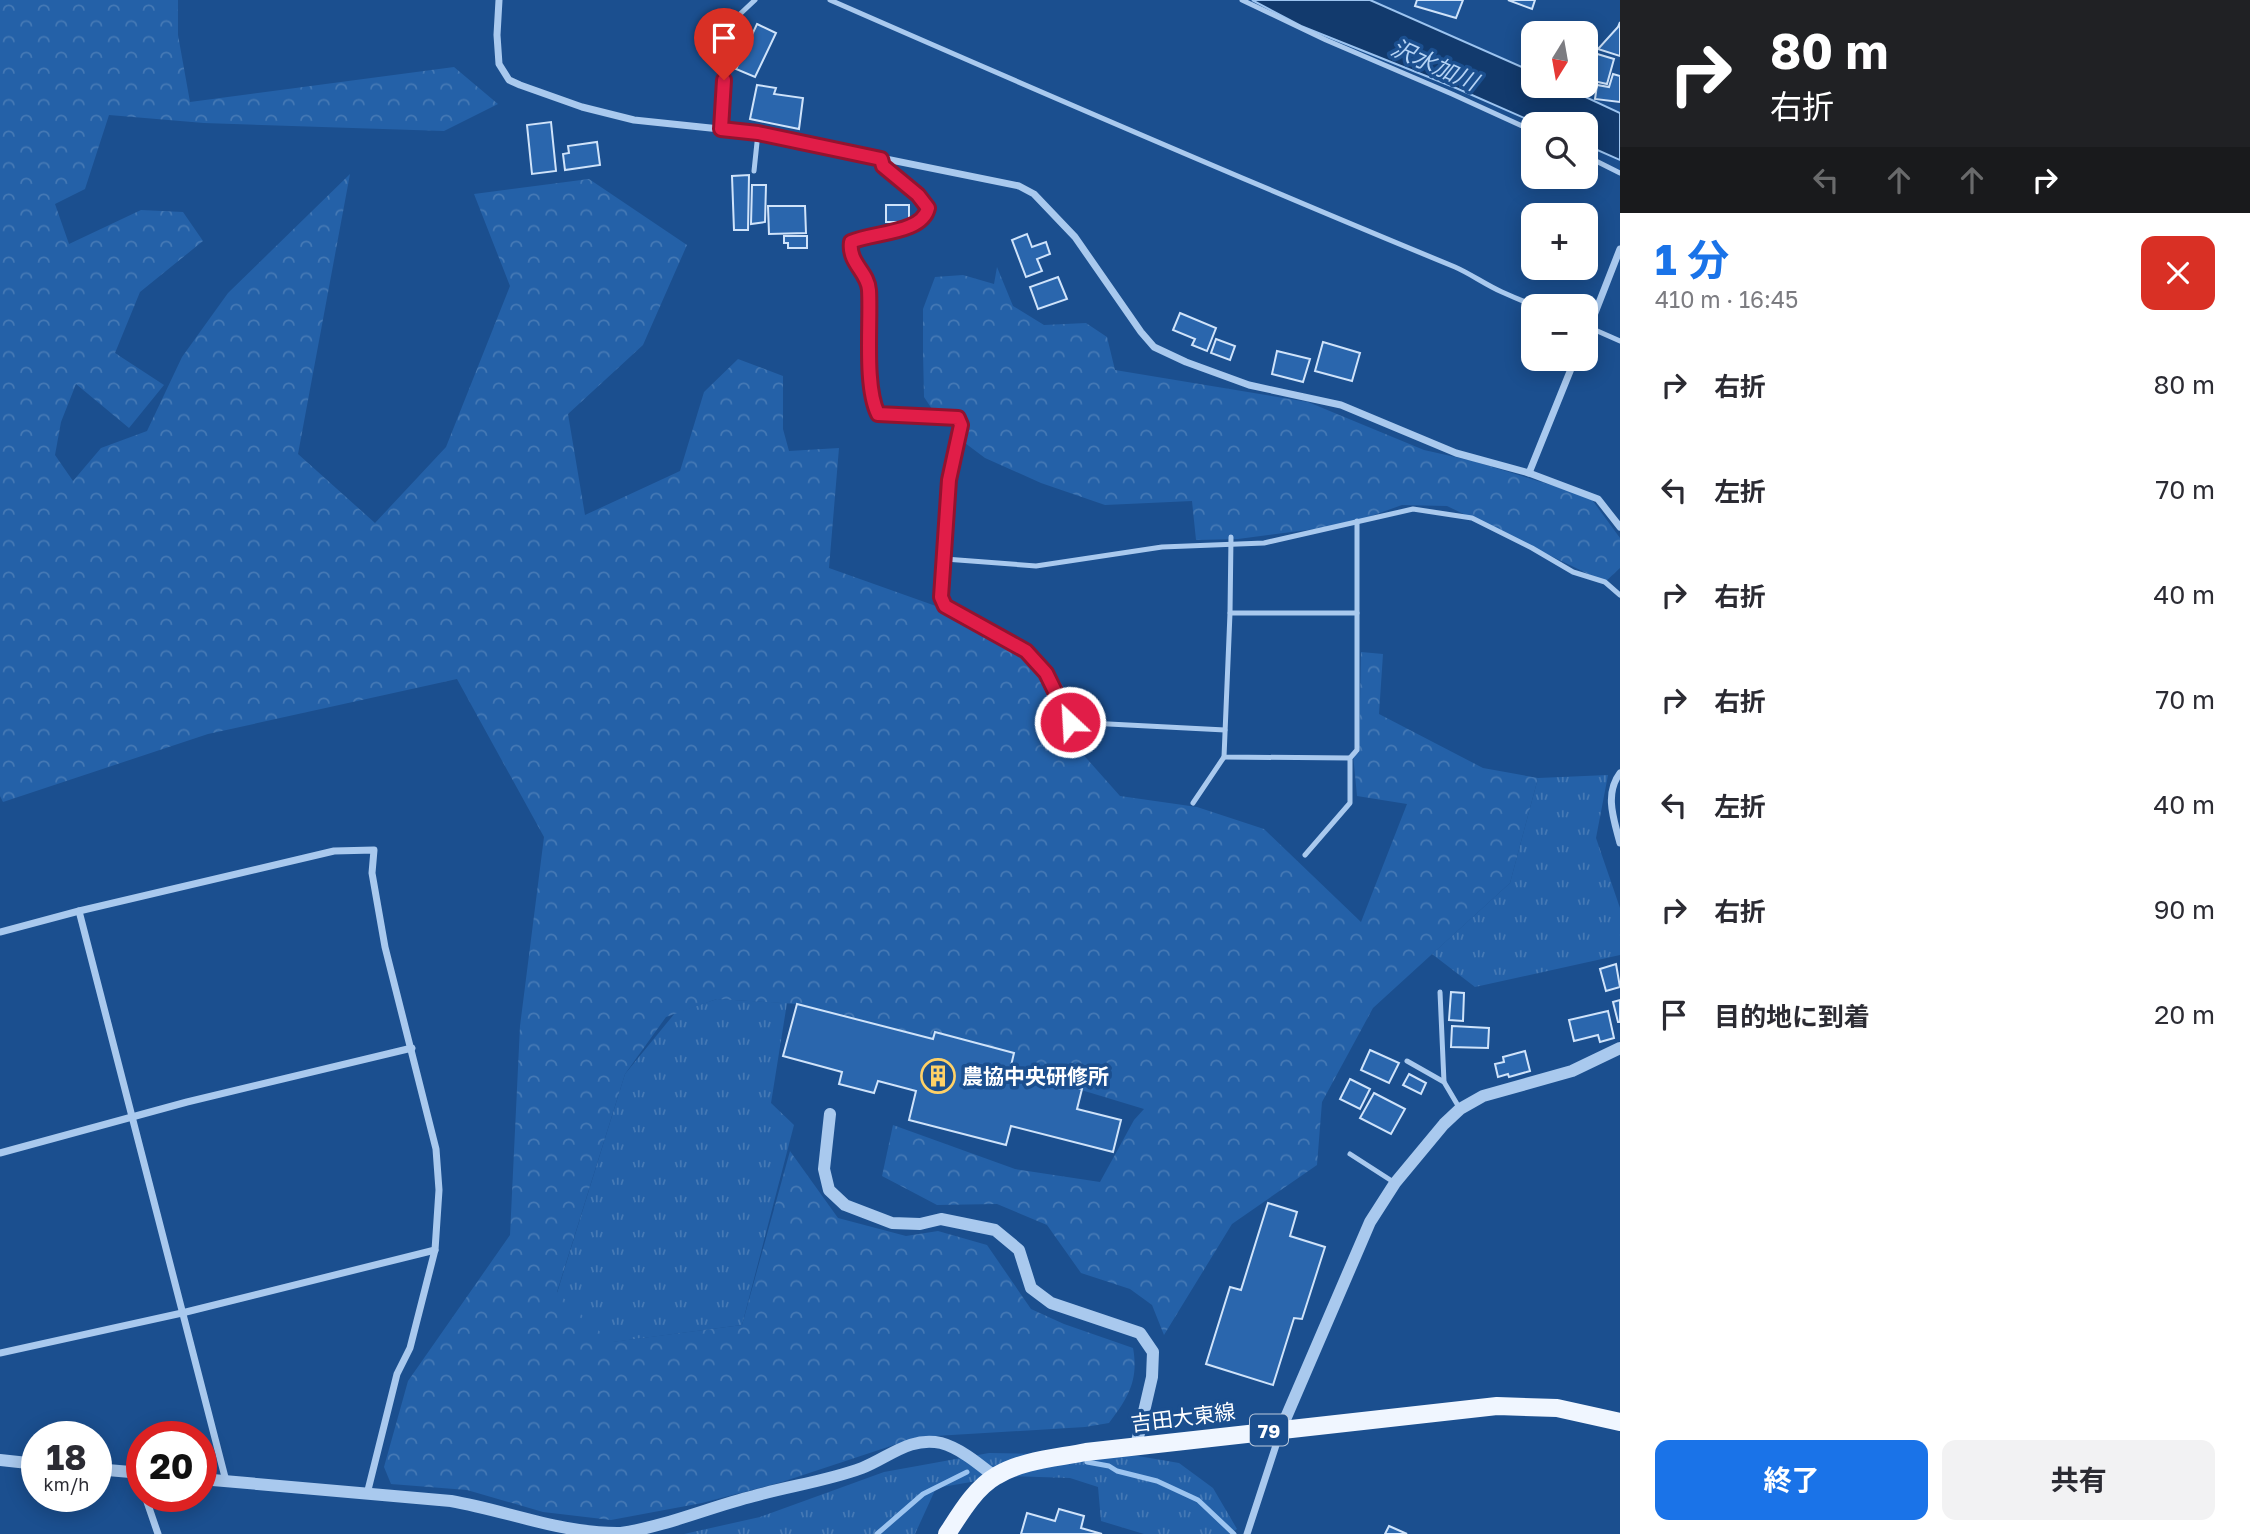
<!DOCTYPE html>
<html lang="ja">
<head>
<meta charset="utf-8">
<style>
  body { margin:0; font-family:"Golos Text","Noto Sans JP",sans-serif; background:#f2f2f3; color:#2b2b33; height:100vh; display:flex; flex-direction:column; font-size:26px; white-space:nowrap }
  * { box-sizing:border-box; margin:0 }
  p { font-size:23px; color:#7c7c81 }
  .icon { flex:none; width:38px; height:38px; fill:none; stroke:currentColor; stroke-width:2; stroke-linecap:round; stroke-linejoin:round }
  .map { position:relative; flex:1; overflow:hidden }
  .sheet { display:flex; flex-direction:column; background:#fff; width:630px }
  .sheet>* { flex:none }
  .top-card { background:#202124; color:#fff; overflow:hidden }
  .needle { width:46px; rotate:191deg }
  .controls { position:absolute; left:1521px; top:21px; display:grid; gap:14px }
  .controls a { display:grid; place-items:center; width:77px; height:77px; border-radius:14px; background:#fff; box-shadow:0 4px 18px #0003; font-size:35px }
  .speed { position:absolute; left:21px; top:1421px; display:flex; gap:14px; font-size:35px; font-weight:700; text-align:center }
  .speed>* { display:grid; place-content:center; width:91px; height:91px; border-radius:50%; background:#fff; box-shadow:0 4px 18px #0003; line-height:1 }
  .speed small { font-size:18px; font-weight:400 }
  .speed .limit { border:10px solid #d22; background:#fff; color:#111 }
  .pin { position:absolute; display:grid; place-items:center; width:60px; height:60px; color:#fff; margin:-72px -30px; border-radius:50% 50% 50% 0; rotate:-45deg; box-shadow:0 0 7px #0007 }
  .pin .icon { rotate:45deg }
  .me { position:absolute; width:77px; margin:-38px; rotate:335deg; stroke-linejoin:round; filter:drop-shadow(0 0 5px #0008) }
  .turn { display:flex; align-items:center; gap:24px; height:147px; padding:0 35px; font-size:32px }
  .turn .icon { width:91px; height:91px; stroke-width:2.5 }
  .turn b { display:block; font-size:49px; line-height:60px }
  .lanes { display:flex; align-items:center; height:66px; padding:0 35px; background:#0003; justify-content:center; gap:35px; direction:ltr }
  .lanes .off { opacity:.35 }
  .round { display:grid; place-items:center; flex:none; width:74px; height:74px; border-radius:14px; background:#f2f2f3 }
  .overview { display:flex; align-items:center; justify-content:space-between; height:119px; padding:0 35px }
  h1 { font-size:42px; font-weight:700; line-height:52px; color:#1a73e8 }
  .button { display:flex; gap:14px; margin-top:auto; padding:14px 35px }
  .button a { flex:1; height:80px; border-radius:14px; background:#1a73e8; color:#fff; font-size:28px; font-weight:700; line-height:80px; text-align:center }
  .button a+a { background:#f2f2f3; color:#2b2b33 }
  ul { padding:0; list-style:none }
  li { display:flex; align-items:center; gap:21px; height:105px; padding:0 35px }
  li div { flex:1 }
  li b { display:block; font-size:26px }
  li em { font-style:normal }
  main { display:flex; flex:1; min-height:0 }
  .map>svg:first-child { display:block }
</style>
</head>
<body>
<main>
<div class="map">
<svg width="1620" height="1534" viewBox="0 0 1620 1534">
  <defs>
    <pattern id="grass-tufts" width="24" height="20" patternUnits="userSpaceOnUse" patternTransform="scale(1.75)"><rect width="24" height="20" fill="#2461a8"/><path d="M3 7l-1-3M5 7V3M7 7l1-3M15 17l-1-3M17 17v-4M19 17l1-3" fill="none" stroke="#4579b5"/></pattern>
    <pattern id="forest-crowns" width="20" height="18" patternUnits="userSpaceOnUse" patternTransform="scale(1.75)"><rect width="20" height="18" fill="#2461a8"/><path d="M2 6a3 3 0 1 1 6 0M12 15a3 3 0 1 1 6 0" fill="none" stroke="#4579b5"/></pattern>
  </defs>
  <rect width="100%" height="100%" fill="#1b4f8f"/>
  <!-- grass -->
  <g fill="url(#grass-tufts)">
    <polygon points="1608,775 1596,838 1620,908 1620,955 1475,987 1432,954 1510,883 1538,778"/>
    <polygon points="717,999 787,1003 771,1103 794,1125 742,1325 598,1344 557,1293 625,1074 675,1013"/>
    <polygon points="989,1453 1138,1456 1179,1463 1213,1488 1237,1529 1229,1534 1144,1534 1101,1521 1098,1487 1070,1478 1006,1476 936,1488 915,1534 684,1534 760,1517 884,1472"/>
  </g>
  <!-- forest -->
  <g fill="url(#forest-crowns)">
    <path d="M 0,0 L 178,0 L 178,35 L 190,102 L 454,67 L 498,104 L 444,131 L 204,123 L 109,115 L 85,189 L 55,204 L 69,244 L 141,210 L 183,212 L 203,241 L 140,292 L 115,353 L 164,385 L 129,428 L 76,384 L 61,422 L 55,455 L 73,481 L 101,448 L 147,431 L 182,357 L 228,293 L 350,174 L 298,454 L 375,523 L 446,447 L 510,286 L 474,194 L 589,179 L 687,245 L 643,345 L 568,414 L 585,515 L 680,471 L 704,392 L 738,359 L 783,376 L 783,429 L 789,451 L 839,448 L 829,568 L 978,621 L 1009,636 L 1050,667 L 1071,697 L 1080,728 L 1072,742 L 1120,796 L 1197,807 L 1264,829 L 1361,922 L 1407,804 L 1357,796 L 1353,754 L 1359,753 L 1361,652 L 1383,654 L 1379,714 L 1483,768 L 1538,778 L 1510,883 L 1373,1008 L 1322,1102 L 1317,1165 L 1232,1224 L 1164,1335 L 1152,1305 L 1130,1289 L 1081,1273 L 1047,1225 L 997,1204 L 937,1205 L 882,1176 L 893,1125 L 1015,1169 L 1100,1182 L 1134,1120 L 1144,1109 L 797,1004 L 717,999 L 666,1017 L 625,1074 L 557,1292 L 611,1342 L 742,1325 L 790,1151 L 838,1218 L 906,1236 L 938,1231 L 987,1245 L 1031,1309 L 1064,1324 L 1133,1348 C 1139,1380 1128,1398 1109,1423 L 1085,1427 L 918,1437 L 782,1482 L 702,1503 L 611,1520 L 543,1512 L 467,1490 L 391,1484 L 384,1467 L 408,1381 L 510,1235 L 520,1026 L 544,837 L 457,679 L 208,734 L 3,802 L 0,796 Z"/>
    <polygon points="997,267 1013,306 1044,325 1086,323 1107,337 1115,370 1308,402 1424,450 1473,461 1590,497 1620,538 1620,568 1605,582 1447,506 1402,505 1363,519 1331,527 1238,539 1196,540 1192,501 1105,505 1041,483 985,458 965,443 965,414 934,412 924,397 923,352 923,309 935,277 963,275 994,284"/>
  </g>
  <!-- water -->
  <polygon fill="#123a6d" stroke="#9cc4f0" stroke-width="2" points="1252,0 1370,0 1533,72 1533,86 1562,86 1620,113 1620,160 1586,145 1586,124 1538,124 1456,88 1301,26"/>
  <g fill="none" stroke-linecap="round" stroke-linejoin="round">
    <!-- stream -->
    <g stroke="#9cc4f0" stroke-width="5">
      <polyline points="1087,1462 1109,1466 1117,1471 1157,1481 1198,1500 1234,1534"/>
      <polyline points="877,1534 923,1494 967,1472"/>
    </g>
  </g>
  <!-- building -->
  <g fill="#2a66ad" stroke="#cfe3fa" stroke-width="2">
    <polygon points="1417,0 1463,0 1456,18 1415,6"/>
    <polygon points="1508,0 1535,0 1532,9"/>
    <polygon points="1620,22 1620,56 1598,49 1618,27"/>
    <polygon points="757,24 776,33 755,77 736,69"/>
    <polygon points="1594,53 1614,59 1607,84 1589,80"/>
    <polygon points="1613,74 1620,76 1620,102 1595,99 1597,85 1609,87"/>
    <polygon points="757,85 776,88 774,94 803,98 799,129 750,119"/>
    <polygon points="551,122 556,171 532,174 527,125"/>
    <polygon points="597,142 600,165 565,170 563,154 569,153 568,146"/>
    <polygon points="749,175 748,230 734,230 732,176"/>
    <polygon points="752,185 766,185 765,222 751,224"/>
    <rect x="886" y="205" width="23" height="17"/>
    <polygon points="768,206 805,206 806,233 769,234"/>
    <polygon points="1027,234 1032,247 1046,242 1050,254 1037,259 1042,271 1026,277 1012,240"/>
    <polygon points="784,236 807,236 807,248 788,248 788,243 784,243"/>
    <polygon points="1058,277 1067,299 1038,309 1030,287"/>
    <polygon points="1180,313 1216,328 1207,351 1192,345 1195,339 1173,330"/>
    <polygon points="1216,339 1235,346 1230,360 1211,353"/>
    <polygon points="1323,342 1360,353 1352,381 1315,371"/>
    <polygon points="1277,351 1310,359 1303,382 1272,374"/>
    <polygon points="1616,964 1620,987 1606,991 1600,969"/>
    <polygon points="1451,992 1464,993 1463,1021 1449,1020"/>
    <polygon points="1620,1000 1620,1022 1618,1022 1613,1002"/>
    <polygon points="797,1004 933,1039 935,1032 1014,1053 1010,1070 1082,1089 1077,1109 1121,1120 1113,1152 1011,1126 1006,1145 909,1120 916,1091 878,1081 874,1093 839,1084 842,1072 783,1056"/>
    <polygon points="1608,1011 1614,1038 1600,1042 1598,1035 1574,1041 1569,1020"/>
    <polygon points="1452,1026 1489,1028 1488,1048 1451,1047"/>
    <polygon points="1370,1050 1399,1063 1389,1083 1361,1070"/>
    <polygon points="1525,1051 1530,1071 1509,1077 1508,1074 1498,1077 1495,1064 1504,1062 1503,1057"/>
    <polygon points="1409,1074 1426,1083 1421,1094 1403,1085"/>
    <polygon points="1350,1079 1370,1089 1360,1109 1340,1099"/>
    <polygon points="1374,1093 1405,1109 1391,1134 1360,1118"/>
    <polygon points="1268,1203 1297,1212 1290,1236 1325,1247 1302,1319 1294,1318 1273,1385 1206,1364 1230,1287 1241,1290"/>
    <polygon points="1059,1509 1084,1516 1081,1528 1102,1534 1021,1534 1027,1513 1055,1521"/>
    <polygon points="1389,1526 1407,1534 1385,1534"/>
  </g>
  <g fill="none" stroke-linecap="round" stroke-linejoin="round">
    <!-- service -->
    <g stroke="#a9c9ee" stroke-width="5">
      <path d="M 830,0 C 1038,91 1246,181 1455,267 C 1471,274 1486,285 1502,292 C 1513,297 1525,302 1536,306"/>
      <polyline points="1242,0 1326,40 1452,94 1533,131"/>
      <polyline points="721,129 728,36 739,15 755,0"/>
      <polyline points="1586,156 1620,173"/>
      <path d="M 881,159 L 883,167 L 918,195 L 928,208 C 921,234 873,232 851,242 C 848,262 868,272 869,290 C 871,323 864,386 878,414 L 925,415 L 958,418 L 961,425 L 949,480 L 941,597 L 945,606 L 1026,651 L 1046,673 L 1070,722 L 1225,730"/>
      <polyline points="754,171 758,133"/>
      <polyline points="1586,326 1620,341"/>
      <polyline points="1231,537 1230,613 1357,613"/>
      <polyline points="945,559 1036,566 1162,547 1264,543 1413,509 1472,518 1532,548 1573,572 1605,582 1620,595"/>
      <polyline points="1230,613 1224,757 1350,758"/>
      <polyline points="1193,803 1224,757"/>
      <polyline points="1305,855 1350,803 1350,758 1357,750 1357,521"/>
      <polyline points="1440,992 1444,1082"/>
      <polyline points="1407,1061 1444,1082 1460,1109"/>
      <polyline points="1350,1154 1395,1183"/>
    </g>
    <!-- minor -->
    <g stroke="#a9c9ee" stroke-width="7">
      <polyline points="499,0 497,35 499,64 509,80 520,85 582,107 634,120 758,133 1019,186 1034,194 1075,237 1141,332 1154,347 1186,362 1249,385 1341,405 1456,453 1529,473 1598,499 1620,527"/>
      <polyline points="1586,336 1620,249"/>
      <polyline points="1529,473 1575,359"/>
      <path d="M 1620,773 C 1604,794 1614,820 1620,843"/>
      <polyline points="79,911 226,1481"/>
      <polyline points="0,932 79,911 334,851 374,850 372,873 385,947 436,1149 439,1190 435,1250 410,1348 397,1374 367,1494"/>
      <polyline points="0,1153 187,1102 412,1048"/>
      <polyline points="0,1353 182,1313 435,1250"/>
      <polyline points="136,1472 142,1488"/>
      <polyline points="145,1496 158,1534"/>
      <polyline points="1247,1534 1280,1433"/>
    </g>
    <!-- tertiary -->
    <g stroke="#a9c9ee" stroke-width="12">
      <polyline points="830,1114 824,1169 829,1190 845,1205 892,1223 920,1224 941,1219 995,1230 1019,1250 1031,1288 1051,1303 1140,1333 1153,1352 1152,1377 1136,1446"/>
      <polyline points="1281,1429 1370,1222 1395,1183 1444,1124 1460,1109 1483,1096 1572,1071 1620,1048"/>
      <polyline points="0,1460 37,1464"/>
      <polyline points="96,1469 142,1473"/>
      <path d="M 201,1479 L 451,1501 C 508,1511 562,1534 621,1533 C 667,1526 710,1507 754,1496 C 789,1486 827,1481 862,1468 C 888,1458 910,1436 941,1443 C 960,1448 979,1464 994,1476"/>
    </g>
    <!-- primary -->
    <path stroke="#f0f6ff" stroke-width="18" d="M 947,1534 C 960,1514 975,1488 996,1476 C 1022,1460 1057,1458 1086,1452 L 1497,1406 L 1557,1408 L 1620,1422"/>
  </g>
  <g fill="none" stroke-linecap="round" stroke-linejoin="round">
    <!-- route casing -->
    <g stroke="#92132f" stroke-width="18">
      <path id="route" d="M 724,80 L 721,129 L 758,133 L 881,159 L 883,166 L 918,195 L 928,208 C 922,234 873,232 851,242 C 848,263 868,272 869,290 C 871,323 864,386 878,414 L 958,418 L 961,425 L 949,480 L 941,597 L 945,606 L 1026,651 L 1046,673 L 1070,722"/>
    </g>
    <!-- route -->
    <use href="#route" stroke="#e11d48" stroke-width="12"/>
  </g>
  <!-- icons -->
  <defs>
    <g id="building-ring" transform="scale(1.75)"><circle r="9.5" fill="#1b4f8f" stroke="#ffd166" stroke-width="1.5"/><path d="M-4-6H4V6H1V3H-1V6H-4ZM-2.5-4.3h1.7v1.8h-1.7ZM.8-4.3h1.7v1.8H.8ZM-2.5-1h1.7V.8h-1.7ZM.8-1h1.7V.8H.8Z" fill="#ffd166"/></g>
  </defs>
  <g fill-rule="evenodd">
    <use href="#building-ring" x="938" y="1076"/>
  </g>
  <g text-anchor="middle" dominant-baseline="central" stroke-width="7" stroke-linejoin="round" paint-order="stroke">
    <!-- shield labels -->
    <rect fill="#1b4f8f" stroke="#bbcadd" stroke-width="2" x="1250" y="1414.5" width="38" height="31" rx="5"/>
    <g font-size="19" font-weight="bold" fill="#fff">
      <text x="1269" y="1430">79</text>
    </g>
    <!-- poi labels -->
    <g font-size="21" font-weight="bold" fill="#fff" stroke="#1b4f8f" text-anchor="start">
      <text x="962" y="1076">農協中央研修所</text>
    </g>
    <!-- street labels -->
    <g font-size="21" fill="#fff" stroke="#1b4f8f">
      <text transform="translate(1183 1417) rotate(-7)">吉田大東線</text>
    </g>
    <!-- water labels -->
    <g font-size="23" font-style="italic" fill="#b5d3f5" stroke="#1b4f8f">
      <text transform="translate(1435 64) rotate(24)">沢水加川</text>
    </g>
  </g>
</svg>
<div class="controls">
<a><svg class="needle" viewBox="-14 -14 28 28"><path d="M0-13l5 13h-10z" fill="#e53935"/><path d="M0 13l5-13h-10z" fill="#7c7c81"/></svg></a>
<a><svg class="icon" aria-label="search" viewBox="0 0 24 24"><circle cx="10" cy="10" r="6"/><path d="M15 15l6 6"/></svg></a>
<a>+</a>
<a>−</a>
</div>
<div class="speed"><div>18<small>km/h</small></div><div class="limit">20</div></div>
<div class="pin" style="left:724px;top:80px;background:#d93025"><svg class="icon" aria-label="arrive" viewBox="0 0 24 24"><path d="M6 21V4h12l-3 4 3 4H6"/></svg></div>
<svg class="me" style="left:1070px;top:722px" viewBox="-20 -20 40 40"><circle r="17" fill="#e11d48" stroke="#fff" stroke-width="3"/><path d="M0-11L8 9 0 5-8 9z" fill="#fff"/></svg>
</div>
<section class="sheet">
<div class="top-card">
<div class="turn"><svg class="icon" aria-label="right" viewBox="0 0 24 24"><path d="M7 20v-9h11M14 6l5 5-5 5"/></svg><div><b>80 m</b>右折</div></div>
<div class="lanes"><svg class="icon off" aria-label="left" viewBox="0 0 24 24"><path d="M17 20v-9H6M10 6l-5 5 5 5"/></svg><svg class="icon off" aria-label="ahead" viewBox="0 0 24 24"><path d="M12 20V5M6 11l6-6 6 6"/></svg><svg class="icon off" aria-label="ahead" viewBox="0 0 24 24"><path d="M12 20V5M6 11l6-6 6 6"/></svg><svg class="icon" aria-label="right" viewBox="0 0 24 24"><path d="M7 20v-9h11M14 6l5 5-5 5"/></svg></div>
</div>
<div class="overview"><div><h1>1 分</h1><p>410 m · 16:45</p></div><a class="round" style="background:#d93025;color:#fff"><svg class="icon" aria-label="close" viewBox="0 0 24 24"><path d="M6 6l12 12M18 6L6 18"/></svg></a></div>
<ul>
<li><svg class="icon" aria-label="right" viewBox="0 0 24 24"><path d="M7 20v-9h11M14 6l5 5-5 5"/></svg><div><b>右折</b></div><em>80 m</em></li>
<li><svg class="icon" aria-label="left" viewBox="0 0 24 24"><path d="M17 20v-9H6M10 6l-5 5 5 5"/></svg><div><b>左折</b></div><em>70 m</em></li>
<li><svg class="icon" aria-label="right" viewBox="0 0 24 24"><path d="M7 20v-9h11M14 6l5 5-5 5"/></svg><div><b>右折</b></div><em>40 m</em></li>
<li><svg class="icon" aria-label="right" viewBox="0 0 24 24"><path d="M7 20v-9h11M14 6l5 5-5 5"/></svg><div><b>右折</b></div><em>70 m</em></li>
<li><svg class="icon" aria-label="left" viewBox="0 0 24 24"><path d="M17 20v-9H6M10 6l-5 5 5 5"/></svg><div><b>左折</b></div><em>40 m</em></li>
<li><svg class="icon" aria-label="right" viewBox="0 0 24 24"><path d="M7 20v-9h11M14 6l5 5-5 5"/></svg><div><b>右折</b></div><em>90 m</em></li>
<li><svg class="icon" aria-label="arrive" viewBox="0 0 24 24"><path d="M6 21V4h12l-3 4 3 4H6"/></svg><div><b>目的地に到着</b></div><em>20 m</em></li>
</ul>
<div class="button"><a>終了</a><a>共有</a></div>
</section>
</main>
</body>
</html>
